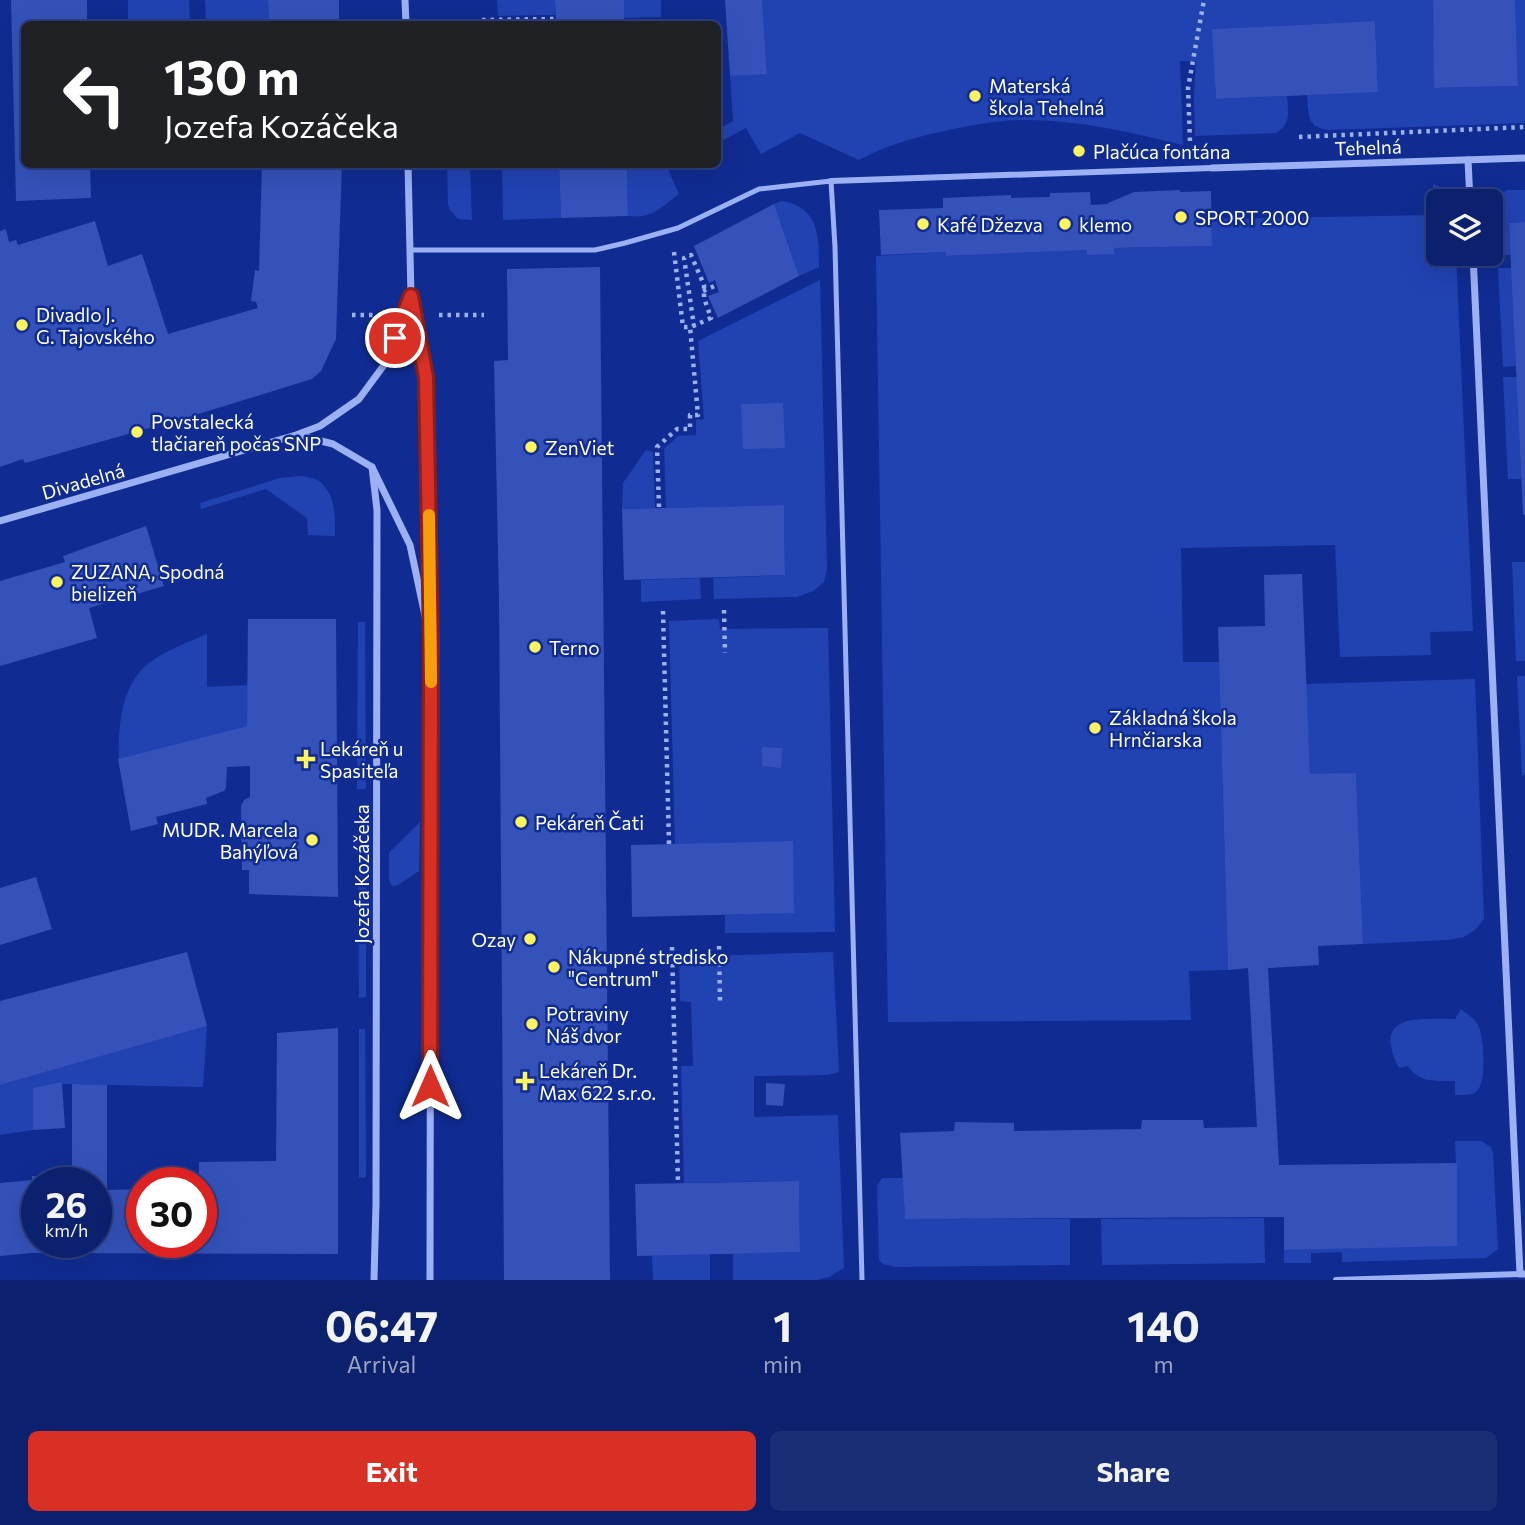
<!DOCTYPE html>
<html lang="en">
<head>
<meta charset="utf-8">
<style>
  body { margin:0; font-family:Commissioner,sans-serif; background:#1a2e76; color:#f1f3f6; height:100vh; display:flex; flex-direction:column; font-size:26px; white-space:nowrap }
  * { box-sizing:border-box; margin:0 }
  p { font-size:23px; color:#9aa3c2 }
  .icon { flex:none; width:38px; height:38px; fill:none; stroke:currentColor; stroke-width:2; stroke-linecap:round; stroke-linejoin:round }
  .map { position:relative; height:1280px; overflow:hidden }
  .side { display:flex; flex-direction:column; background:#0c216e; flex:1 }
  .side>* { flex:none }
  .banner { position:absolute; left:21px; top:21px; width:700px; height:147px; border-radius:10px; box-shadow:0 7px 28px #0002,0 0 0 2px #2c3e81; background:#202124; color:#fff; overflow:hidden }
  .tools { position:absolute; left:1426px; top:189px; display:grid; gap:14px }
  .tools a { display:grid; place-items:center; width:77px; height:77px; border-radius:10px; background:#0c216e; box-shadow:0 7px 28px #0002,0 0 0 2px #2c3e81; font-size:35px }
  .speed { position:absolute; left:21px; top:1167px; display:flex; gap:14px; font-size:35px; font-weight:700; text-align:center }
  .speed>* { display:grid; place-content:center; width:91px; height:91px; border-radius:50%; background:#0c216e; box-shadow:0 7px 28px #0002,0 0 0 2px #2c3e81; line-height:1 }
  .speed small { font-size:18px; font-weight:400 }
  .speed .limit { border:10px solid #d22; background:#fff; color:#111 }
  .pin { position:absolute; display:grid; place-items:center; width:60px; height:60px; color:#fff; margin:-30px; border:4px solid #fff; border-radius:50%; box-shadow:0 2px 7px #0007 }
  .me { position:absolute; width:77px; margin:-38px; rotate:0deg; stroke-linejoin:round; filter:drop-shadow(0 0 5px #0008) }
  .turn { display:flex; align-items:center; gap:24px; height:147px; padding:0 28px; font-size:32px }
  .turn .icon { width:91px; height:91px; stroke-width:2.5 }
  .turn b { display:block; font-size:49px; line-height:60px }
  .eta { display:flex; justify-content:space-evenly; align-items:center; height:119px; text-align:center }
  .eta b { font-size:42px; font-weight:700; line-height:49px }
  .primary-button { display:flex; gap:14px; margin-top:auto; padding:14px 28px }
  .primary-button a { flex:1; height:80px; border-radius:10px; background:#d93025; color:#fff; font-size:28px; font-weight:700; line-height:80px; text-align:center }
  .primary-button a+a { background:#1a2e76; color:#f1f3f6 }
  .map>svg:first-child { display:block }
</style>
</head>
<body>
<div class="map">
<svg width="1525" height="1280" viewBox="0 0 1525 1280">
  <rect width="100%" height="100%" fill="#102c92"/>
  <!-- green -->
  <g fill="#2143b2">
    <polygon points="128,0 189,0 190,24 128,24"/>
    <polygon points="205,0 268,0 269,24 206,24"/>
    <polygon points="497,0 555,0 555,15 498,16"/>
    <polygon points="624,0 661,0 661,17 624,18"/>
    <path d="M 762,0 L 1433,0 L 1435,88 L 1518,86 L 1515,0 L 1525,0 L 1525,123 L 1328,130 C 1306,127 1309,114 1307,95 L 1378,91 L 1375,21 L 1213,29 L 1216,99 L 1287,96 C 1288,113 1292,123 1276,133 L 1195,136 L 1194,98 L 1196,61 L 1180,61 L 1183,145 C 1130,132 1075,119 1019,120 C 993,121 966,126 940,132 C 912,138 885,146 859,160 L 800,133 L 761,154 L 746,128 L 718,143 L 718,129 L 733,121 L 730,76 L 767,73 Z"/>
    <polygon points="447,165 470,165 472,220 458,219 450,210 448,204"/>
    <polygon points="502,165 559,165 561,218 503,220"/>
    <path d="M 627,165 L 666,165 L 679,194 C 660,208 652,219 628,216 Z"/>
    <path d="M 1433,184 C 1443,188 1447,192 1452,201 L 1438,201 L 1438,254 L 1456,254 L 1473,631 L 1430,632 L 1431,655 L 1340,657 L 1335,545 L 1181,548 L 1183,662 L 1219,662 L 1228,970 L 1189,971 L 1191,1020 L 888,1022 L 876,256 L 946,252 L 947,256 L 1087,250 L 1087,254 L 1115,253 L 1114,248 L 1212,246 L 1211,219 L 1434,215 Z"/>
    <polygon points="1507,190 1525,190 1525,222 1509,223 1511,255 1498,255 1495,205 1500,195"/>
    <path d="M 782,201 C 819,207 819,237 819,267 L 799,276 L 774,204 Z"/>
    <polygon points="1498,268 1512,268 1516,366 1503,367"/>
    <polygon points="820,280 827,569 824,582 813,591 797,597 714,599 713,578 785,575 784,505 666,508 664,449 678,436 696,435 696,420 704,419 698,341"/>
    <polygon points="1503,377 1517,377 1521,479 1508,479"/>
    <polygon points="646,450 653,452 655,508 622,509 623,483"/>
    <path d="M 302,476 C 307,477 314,478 319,481 C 336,494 335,517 335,536 L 308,535 L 307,518 L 266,489 L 201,509 L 200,503 L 280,478 Z"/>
    <polygon points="1512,562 1525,562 1525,661 1516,661"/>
    <polygon points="700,578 701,599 641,602 641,580"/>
    <polygon points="719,619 720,629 828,628 835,932 725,933 725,915 794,912 675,845 669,621"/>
    <polygon points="358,622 365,622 366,789 357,789"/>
    <path d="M 207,634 L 207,687 L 248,685 L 247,726 L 119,759 C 118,726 121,685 149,663 C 166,650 187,643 207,634 Z"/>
    <polygon points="1517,676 1525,676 1525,775 1522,775"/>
    <polygon points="1475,679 1484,919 1476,929 1464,937 1448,940 1363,944 1356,774 1310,774 1306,684"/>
    <polygon points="420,822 419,871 398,885 392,886 389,880 389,853"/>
    <polygon points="358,852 366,853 366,997 359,998"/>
    <polygon points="833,952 839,1072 828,1075 754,1076 754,1117 838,1115 844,1268 829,1277 817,1280 733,1280 733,1253 800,1252 799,1181 684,1183 681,1066 693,1066 691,1002 680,1001 679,957"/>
    <path d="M 1461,1009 C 1467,1014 1474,1018 1478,1025 C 1484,1035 1487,1082 1477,1091 C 1471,1096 1463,1095 1455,1095 L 1455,1081 C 1436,1081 1419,1083 1408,1066 L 1399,1068 C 1371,1013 1418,1019 1455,1019 Z"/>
    <polygon points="207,1026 203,1087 62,1084 62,1082 34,1088 33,1130 0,1135 0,1085"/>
    <polygon points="359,1029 365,1029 366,1177 359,1178"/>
    <polygon points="1455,1141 1481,1141 1491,1147 1493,1153 1498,1249 1486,1258 1342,1262 1342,1252 1311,1253 1311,1263 1284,1263 1284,1250 1457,1245 1457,1163 1456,1162"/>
    <polygon points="882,1178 903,1178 905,1219 1070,1219 1070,1265 896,1267 883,1264 879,1260 877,1186"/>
    <polygon points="1264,1218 1265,1263 1102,1265 1101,1219"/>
    <polygon points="710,1254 710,1280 653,1280 652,1255"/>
  </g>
  <!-- building -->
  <g fill="#3452ba" fill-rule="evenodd">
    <polygon points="11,0 87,0 87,24 24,24 24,164 90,164 91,198 16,201"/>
    <polygon points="268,0 339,0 339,24 269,24"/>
    <polygon points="555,0 624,0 624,24 556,24"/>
    <polygon points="725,0 762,0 767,74 730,76"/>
    <polygon points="1433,0 1515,0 1518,86 1434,88"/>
    <polygon points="1375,21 1378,92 1216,99 1212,29"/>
    <polygon points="262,164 342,164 336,339 321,371 312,379 192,416 25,463 23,459 0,467 0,231 6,229 9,242 16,240 18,245 95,221 108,266 142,254 168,334 258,308 256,302 251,301 255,270 259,271"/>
    <polygon points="559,164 627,164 628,216 561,218"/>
    <polygon points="1180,190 1180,192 1211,191 1212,246 1114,248 1115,254 1087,255 1087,250 946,256 946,252 881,255 879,210 943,208 943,198 1011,195 1011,198 1050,197 1050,193 1090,192 1091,205 1108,204 1108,203 1134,192"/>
    <polygon points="774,204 799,276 718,318 708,296 719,292 715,280 709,283 694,246"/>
    <polygon points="1525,222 1525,515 1523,515 1509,223"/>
    <polygon points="600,267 610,1280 504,1280 499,599 494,361 508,360 507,269"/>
    <polygon points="783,403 785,448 743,449 741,404"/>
    <polygon points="784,505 785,575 624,580 622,509"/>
    <polygon points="146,526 164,586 89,608 97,638 0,666 0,581 65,562 63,556"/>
    <polygon points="1302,574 1310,774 1356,773 1363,944 1318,946 1319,965 1268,968 1279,1165 1457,1163 1457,1246 1284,1250 1284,1217 905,1219 900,1133 954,1131 955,1122 1014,1123 1014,1131 1141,1129 1142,1120 1203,1120 1204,1128 1257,1127 1248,968 1228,970 1218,627 1265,626 1264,575"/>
    <polygon points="248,619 336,619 338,897 249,894 249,870 242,870 241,806 244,800 250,797 250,766 227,767 226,788 224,791 206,798 207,804 156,817 158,824 131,831 118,759 247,726"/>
    <polygon points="762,747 782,748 781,768 762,766"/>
    <polygon points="793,841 794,913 632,917 631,845"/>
    <polygon points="36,877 52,929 0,945 0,888"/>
    <polygon points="187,952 207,1026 0,1085 0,1001"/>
    <path d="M 338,1028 L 338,1254 L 32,1253 L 0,1256 L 0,1183 L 32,1180 L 32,1176 L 72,1177 L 72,1084 L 107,1085 L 107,1190 L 142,1189 L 142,1242 L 201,1242 L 201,1183 L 199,1183 L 199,1162 L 276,1161 L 277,1033 ZM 37,1183 L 96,1183 L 96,1242 L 37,1242 Z"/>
    <polygon points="62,1082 65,1128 33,1130 33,1088"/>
    <polygon points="766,1083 785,1084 783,1106 766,1105"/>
    <polygon points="799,1181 800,1252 637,1256 635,1184"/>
  </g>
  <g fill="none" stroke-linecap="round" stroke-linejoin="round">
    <!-- path -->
    <g stroke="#9cb0f4" stroke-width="4.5" stroke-dasharray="3.5 5" stroke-linecap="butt">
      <polyline points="482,20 555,19"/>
      <polyline points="1299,137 1525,127"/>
      <polyline points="1190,141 1188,88 1204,0"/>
      <path d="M 674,252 L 683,327 C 693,328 701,322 711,318 L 704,298 L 704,285 L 691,255 L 684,258 L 694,326"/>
      <polyline points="703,291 717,285"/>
      <polyline points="352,315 376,315"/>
      <polyline points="439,315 484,315"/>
      <polyline points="659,507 657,447 677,429 690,429 690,415 698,415 690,327"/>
      <polyline points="724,610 725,653"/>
      <polyline points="663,611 669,844"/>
      <polyline points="719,946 720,1001"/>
      <polyline points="672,947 678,1183"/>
    </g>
    <!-- service -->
    <polyline stroke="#9cb0f4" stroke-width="5" points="410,250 595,250 625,243 678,228 759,189 831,181 835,247 862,1280"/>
    <!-- pedestrian -->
    <g stroke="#9cb0f4" stroke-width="6">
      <polyline points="831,181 1212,168"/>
      <polyline points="1336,1280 1520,1274"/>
    </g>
    <!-- minor -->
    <g stroke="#9cb0f4" stroke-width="7">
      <polyline points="405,0 406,24"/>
      <polyline points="1468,160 1470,201"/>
      <polyline points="408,164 411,296 426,377 431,642 430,1280"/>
      <polyline points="1212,168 1525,158"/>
      <polyline points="1473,254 1520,1274 1525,1274"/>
      <polyline points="297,435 333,444 372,467 410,545 427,625"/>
      <polyline points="372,467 377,510 376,1204 374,1280"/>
      <polyline points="0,521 296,435 320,426 359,399 387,361 410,296"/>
    </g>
  </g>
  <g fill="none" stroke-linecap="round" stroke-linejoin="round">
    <!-- route casing -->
    <g stroke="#8d1f18" stroke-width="18">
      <polyline id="route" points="395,338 411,296 426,377 431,642 430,1086"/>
    </g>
    <!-- route -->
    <use href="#route" stroke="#d93025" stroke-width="12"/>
    <!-- slow -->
    <polyline stroke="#f59e0b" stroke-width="12" points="429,515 431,682"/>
  </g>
  <!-- markers -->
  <g fill="#fff35e" stroke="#102c92" stroke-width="2.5">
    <circle cx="975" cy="96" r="7"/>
    <circle cx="1079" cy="151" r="7"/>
    <circle cx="1181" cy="217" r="7"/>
    <circle cx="923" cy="224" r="7"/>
    <circle cx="1065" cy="224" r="7"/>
    <circle cx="22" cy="325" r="7"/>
    <circle cx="137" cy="432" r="7"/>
    <circle cx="531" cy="447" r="7"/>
    <circle cx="57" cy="582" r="7"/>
    <circle cx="535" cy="647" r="7"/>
    <circle cx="1095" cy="728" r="7"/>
    <path d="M302.5 748.5h7v7h7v7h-7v7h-7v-7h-7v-7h7z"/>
    <circle cx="521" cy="822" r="7"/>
    <circle cx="312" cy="840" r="7"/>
    <circle cx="530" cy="939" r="7"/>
    <circle cx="554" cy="967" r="7"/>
    <circle cx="532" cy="1024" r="7"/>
    <path d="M521.5 1070.5h7v7h7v7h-7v7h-7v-7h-7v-7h7z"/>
  </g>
  <g text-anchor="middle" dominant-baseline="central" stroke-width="5" stroke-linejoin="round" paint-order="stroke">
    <!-- poi labels -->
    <g font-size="19" fill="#fff" stroke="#102c92" text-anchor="start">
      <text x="989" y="85">Materská<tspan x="989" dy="22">škola Tehelná</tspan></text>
      <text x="1093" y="151">Plačúca fontána</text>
      <text x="1195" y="217">SPORT 2000</text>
      <text x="937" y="224">Kafé Džezva</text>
      <text x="1079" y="224">klemo</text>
      <text x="36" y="314">Divadlo J.<tspan x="36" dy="22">G. Tajovského</tspan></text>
      <text x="151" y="421">Povstalecká<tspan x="151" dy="22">tlačiareň počas SNP</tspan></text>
      <text x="545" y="447">ZenViet</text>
      <text x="71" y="571">ZUZANA, Spodná<tspan x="71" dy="22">bielizeň</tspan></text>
      <text x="549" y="647">Terno</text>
      <text x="1109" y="717">Základná škola<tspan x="1109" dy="22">Hrnčiarska</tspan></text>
      <text x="320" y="748">Lekáreň u<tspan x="320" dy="22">Spasiteľa</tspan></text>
      <text x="535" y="822">Pekáreň Čati</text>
      <text x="298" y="829" text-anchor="end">MUDR. Marcela<tspan x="298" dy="22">Bahýľová</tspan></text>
      <text x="516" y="939" text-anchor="end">Ozay</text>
      <text x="568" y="956">Nákupné stredisko<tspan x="568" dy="22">"Centrum"</tspan></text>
      <text x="546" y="1013">Potraviny<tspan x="546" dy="22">Náš dvor</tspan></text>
      <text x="539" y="1070">Lekáreň Dr.<tspan x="539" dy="22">Max 622 s.r.o.</tspan></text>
    </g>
    <!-- street labels -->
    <g font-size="19" fill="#fff" stroke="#102c92">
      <text transform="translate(1368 147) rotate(-2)">Tehelná</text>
      <text transform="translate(83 481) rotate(-16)">Divadelná</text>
      <text transform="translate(361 874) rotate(-90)">Jozefa Kozáčeka</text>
    </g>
  </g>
</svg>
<div class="tools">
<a><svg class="icon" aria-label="layers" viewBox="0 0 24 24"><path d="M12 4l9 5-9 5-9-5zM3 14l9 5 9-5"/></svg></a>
</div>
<div class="speed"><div>26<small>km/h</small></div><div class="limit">30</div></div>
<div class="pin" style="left:395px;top:338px;background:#d93025"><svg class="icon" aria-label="arrive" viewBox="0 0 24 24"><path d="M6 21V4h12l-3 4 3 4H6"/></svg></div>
<svg class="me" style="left:430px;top:1086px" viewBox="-20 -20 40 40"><path d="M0-17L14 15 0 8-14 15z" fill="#d93025" stroke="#fff" stroke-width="4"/></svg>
<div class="banner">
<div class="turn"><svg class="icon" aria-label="left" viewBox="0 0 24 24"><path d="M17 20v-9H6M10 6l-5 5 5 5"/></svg><div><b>130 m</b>Jozefa Kozáčeka</div></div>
</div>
</div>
<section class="side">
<div class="eta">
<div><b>06:47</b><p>Arrival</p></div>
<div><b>1</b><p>min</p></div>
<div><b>140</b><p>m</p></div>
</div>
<div class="primary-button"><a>Exit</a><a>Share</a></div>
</section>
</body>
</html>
